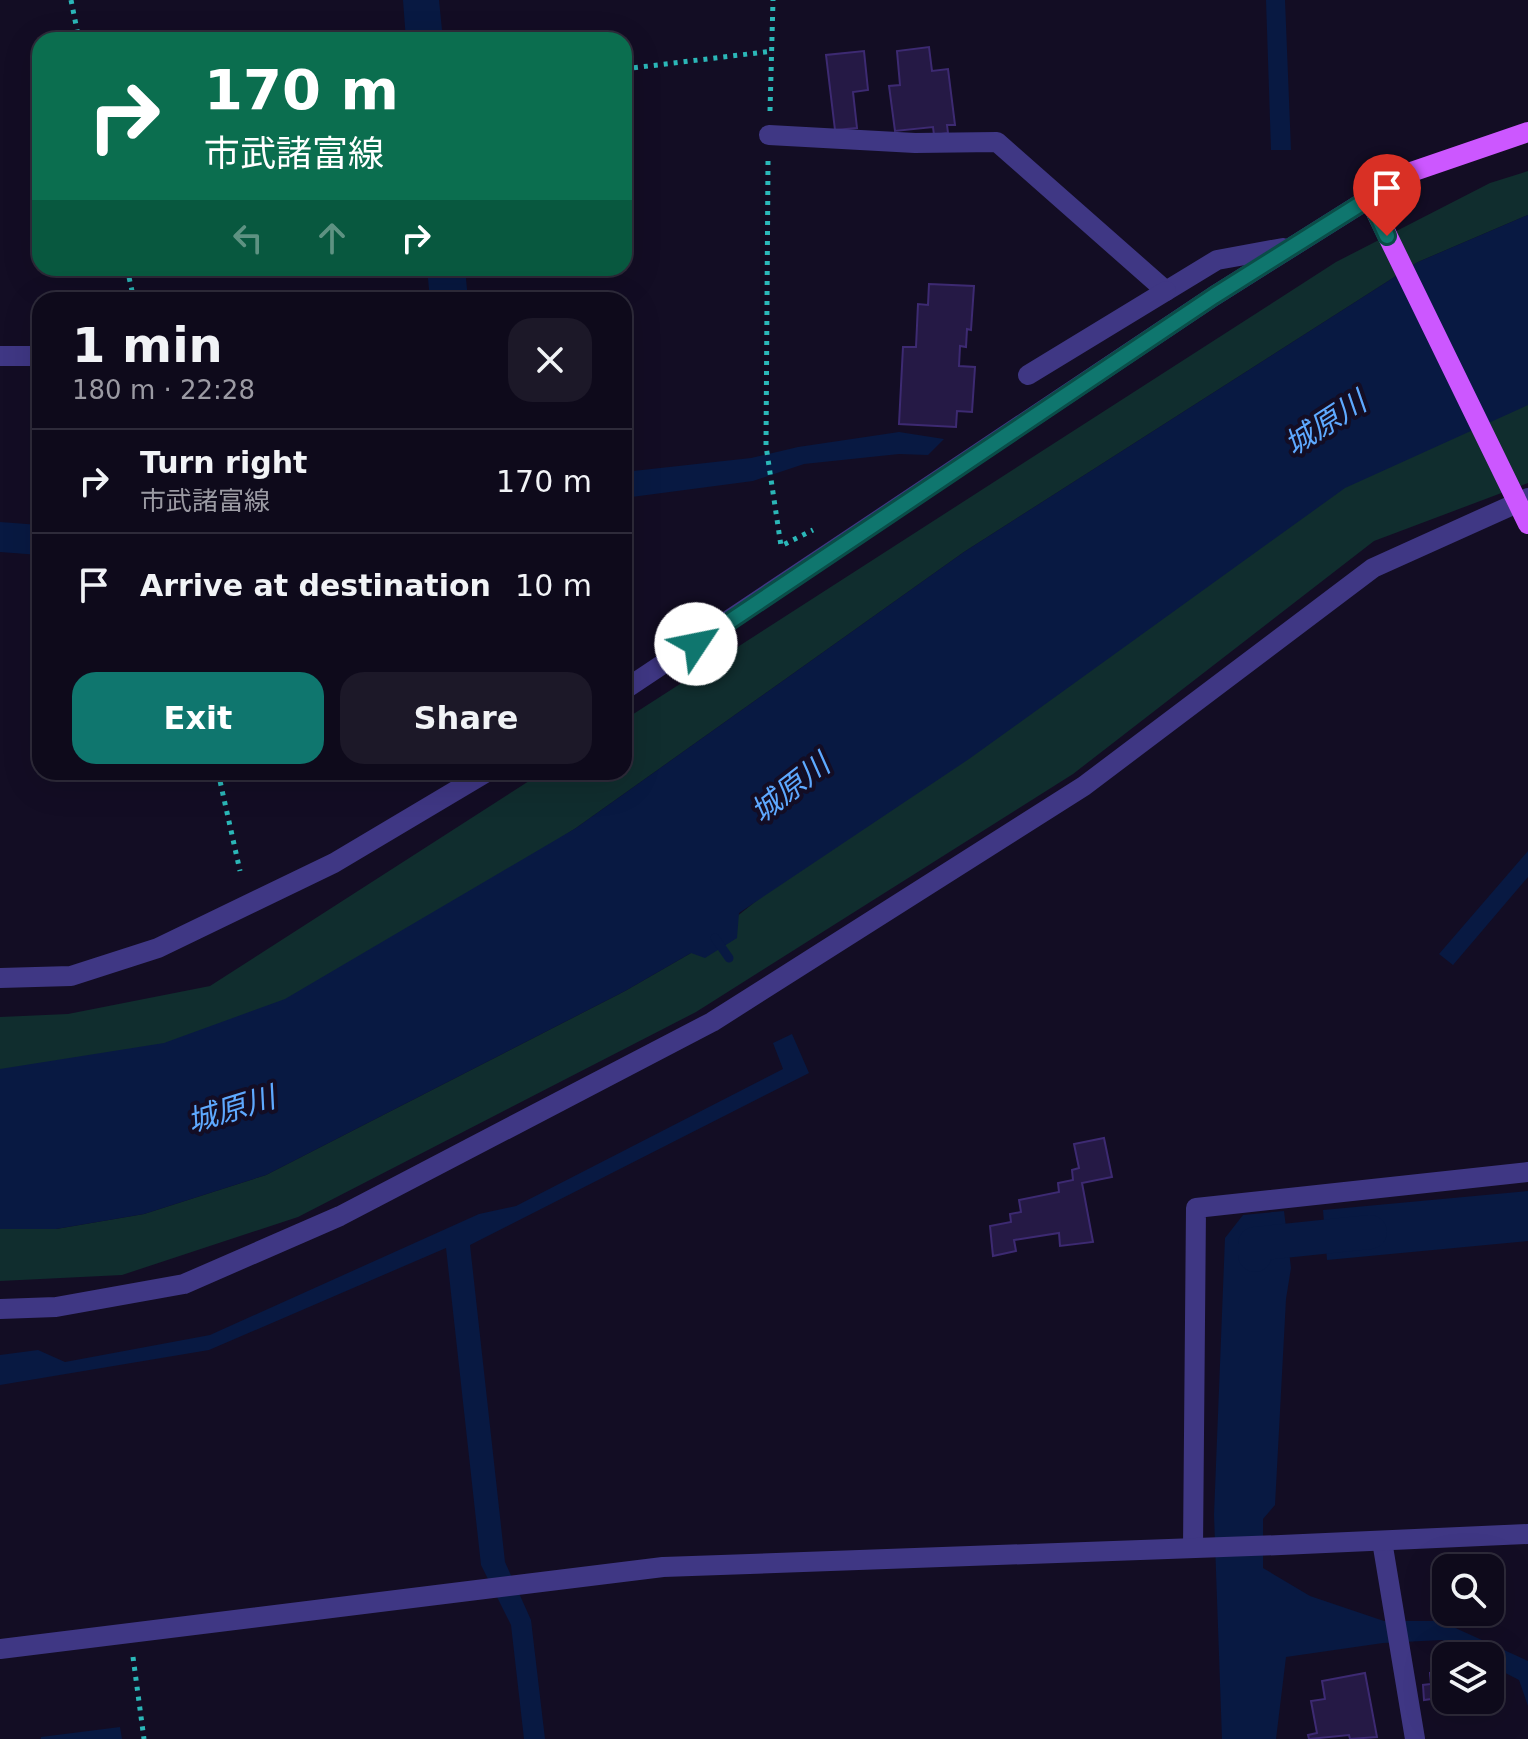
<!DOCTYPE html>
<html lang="en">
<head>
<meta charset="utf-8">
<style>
  body { margin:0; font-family:"DejaVu Sans","Noto Sans JP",sans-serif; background:#1c1828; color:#f1f3f6; height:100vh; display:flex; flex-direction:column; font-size:30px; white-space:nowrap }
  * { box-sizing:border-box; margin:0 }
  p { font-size:26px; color:#9b9aa3 }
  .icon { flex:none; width:44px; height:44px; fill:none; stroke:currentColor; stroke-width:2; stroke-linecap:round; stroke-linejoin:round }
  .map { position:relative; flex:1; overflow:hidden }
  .sheet { position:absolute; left:32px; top:292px; width:600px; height:488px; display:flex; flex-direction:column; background:#0e0a1b; border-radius:24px; box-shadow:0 8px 32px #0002,0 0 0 2px #2e2b3a }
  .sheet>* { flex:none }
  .banner { position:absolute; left:32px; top:32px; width:600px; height:244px; border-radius:24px; box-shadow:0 8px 32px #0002,0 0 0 2px #2e2b3a; background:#0b6e4f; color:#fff; overflow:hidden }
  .buttons { position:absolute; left:1432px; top:1554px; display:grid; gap:16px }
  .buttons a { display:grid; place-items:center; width:72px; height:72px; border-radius:16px; background:#0e0a1b; box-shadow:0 8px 32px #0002,0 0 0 2px #2e2b3a; font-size:40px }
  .pin { position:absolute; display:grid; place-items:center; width:68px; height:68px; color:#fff; margin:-82px -34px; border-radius:50% 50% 50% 0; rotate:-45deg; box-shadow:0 0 8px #0007 }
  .pin .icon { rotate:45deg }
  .me { position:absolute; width:88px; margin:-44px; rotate:56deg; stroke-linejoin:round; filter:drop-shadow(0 0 6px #0008) }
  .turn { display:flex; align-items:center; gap:28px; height:168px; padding:0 40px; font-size:36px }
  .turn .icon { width:104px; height:104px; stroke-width:2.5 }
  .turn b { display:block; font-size:56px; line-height:68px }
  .lanes { display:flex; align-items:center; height:76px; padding:0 40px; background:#0003; justify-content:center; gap:40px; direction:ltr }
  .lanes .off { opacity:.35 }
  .round { display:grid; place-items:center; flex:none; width:84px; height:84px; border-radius:24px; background:#1c1828 }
  .head { display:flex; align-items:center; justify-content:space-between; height:136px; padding:0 40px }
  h1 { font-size:48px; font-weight:700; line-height:60px }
  .button { display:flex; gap:16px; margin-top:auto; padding:16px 40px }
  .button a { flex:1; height:92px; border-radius:24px; background:#0f766e; color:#fff; font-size:32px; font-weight:700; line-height:92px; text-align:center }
  .button a+a { background:#1c1828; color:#f1f3f6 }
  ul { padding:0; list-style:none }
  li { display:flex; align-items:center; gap:24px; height:104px; padding:0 40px; border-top:2px solid #2e2b3a }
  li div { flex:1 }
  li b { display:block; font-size:30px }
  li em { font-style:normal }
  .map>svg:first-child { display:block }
</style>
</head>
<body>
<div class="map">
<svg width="1528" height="1739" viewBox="0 0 1528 1739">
  <rect width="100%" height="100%" fill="#130d24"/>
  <!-- green -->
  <g fill="#102d2e">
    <polygon points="1528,171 1528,215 1418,262 964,552 576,828 286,1015 0,1099 0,1017 68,1014 210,986 543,772 624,772 624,720 1336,262 1490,183"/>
    <polygon points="1528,387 1528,483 1374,541 1073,774 696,1012 298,1217 122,1275 0,1281 0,1229 56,1229 144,1214 266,1175 625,991 691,953 1291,474"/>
  </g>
  <!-- water -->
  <g fill="#081942">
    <polygon points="403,0 439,0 443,40 406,40"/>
    <polygon points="1266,0 1285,0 1291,150 1271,150"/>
    <polygon points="1528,215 1528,405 1345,488 969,759 739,913 737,938 705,958 691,953 625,991 266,1175 144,1214 56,1229 0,1229 0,1069 164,1043 285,999 576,828 964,552 1418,262"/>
    <polygon points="427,268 465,268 468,300 430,300"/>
    <polygon points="899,432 944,439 928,455 899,454 804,464 753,481 624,498 624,472 751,458 798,447"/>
    <polygon points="0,522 40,525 40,555 0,552"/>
    <polygon points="1528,851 1528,877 1453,965 1439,954"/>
    <polygon points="792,1034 809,1073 470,1245 505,1562 531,1620 545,1739 524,1739 511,1625 481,1565 446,1248 209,1350 0,1385 0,1355 38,1350 65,1362 210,1335 479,1214 516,1206 783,1069 773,1043"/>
    <polygon points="1528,1191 1528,1241 1327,1260 1323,1210"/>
    <polygon points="1284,1211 1291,1268 1286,1299 1275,1505 1263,1519 1263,1568 1310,1596 1384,1621 1440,1621 1528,1661 1528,1706 1519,1680 1490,1665 1490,1656 1472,1656 1442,1640 1383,1643 1286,1657 1276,1739 1222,1739 1214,1515 1225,1238 1243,1215"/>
    <polygon points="120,1727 122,1739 41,1739 41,1737"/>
  </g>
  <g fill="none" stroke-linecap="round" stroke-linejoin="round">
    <!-- stream -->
    <polyline stroke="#081942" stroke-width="9" points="715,938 729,958"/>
    <!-- canal -->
    <polyline stroke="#081942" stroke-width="34" points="1255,1255 1255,1244 1370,1232"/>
  </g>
  <!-- building -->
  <g fill="#251945" stroke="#3d2a72" stroke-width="2">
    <polygon points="929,47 932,71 948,69 955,125 947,125 948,133 934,135 933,127 895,131 889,86 900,85 897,51"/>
    <polygon points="864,51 868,90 853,92 857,128 835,130 826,55"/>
    <polygon points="929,284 974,286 971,330 967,329 966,347 960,346 959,366 975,367 972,412 957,411 956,427 899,424 903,347 916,347 918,304 928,305"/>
    <polygon points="1104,1138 1112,1177 1082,1183 1093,1242 1060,1246 1059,1233 1014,1240 1016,1251 993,1256 990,1226 1011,1222 1010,1214 1021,1212 1019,1200 1059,1192 1058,1183 1073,1180 1072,1170 1079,1168 1074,1144"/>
    <polygon points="1446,1672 1446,1697 1424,1700 1423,1685 1431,1684 1430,1673"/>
    <polygon points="1365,1673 1377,1737 1350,1739 1349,1735 1309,1739 1308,1735 1317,1733 1311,1701 1325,1699 1322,1681"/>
  </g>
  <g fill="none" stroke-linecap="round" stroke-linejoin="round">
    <!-- path -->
    <g stroke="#2bb7b8" stroke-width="5" stroke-dasharray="4 6" stroke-linecap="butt">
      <polyline points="71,0 79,40"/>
      <polyline points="624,69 773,51"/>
      <polyline points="770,111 773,0"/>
      <polyline points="768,161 766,446 781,546 813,530"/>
      <polyline points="127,268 134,300"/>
      <polyline points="218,772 240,871"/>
      <polyline points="133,1657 144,1739"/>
    </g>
    <!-- minor -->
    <g stroke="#3f3784" stroke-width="20">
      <polyline points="769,135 915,143 997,142 1166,291 1217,260 1283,248"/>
      <polyline points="0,356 40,356"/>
      <polyline points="1028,375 1166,291"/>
      <polyline points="624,690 1214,296 1373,196"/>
      <polyline points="0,978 71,976 158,948 334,863 487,772"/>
      <polyline points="0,1309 56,1307 184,1284 340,1216 712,1022 1084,786 1373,568 1528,498"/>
      <polyline points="1382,1541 1415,1739"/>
      <polyline points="1193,1548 1196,1208 1528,1172"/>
      <polyline points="0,1649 663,1567 1281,1545 1528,1534"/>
    </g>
    <!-- major -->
    <polyline stroke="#cc57ff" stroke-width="20" points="1528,132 1385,181 1373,196 1375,210 1528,524"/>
  </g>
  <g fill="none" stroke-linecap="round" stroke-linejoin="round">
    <!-- route casing -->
    <g stroke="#0a4d48" stroke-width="20">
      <polyline id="route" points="696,644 1214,296 1373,196 1375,210 1387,236"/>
    </g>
    <!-- route -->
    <use href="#route" stroke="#0f766e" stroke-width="14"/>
  </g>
  <g text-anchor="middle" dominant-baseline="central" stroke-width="8" stroke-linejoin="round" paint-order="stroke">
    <!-- water labels -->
    <g font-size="30" font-style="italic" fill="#5ea9ff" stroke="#130d24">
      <text transform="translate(1325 423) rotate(-33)">城原川</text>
      <text transform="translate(790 788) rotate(-38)">城原川</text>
      <text transform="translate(231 1109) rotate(-17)">城原川</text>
    </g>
  </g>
</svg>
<div class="buttons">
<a><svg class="icon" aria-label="search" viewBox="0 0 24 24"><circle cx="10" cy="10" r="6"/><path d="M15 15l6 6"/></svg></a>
<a><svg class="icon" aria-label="layers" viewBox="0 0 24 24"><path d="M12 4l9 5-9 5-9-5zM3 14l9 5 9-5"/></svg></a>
</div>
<div class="pin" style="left:1387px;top:236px;background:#d93025"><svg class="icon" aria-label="arrive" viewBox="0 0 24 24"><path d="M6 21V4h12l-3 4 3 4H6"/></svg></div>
<svg class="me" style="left:696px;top:644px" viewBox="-20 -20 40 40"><circle r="19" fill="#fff"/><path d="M0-13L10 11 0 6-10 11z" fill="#0f766e"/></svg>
<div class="banner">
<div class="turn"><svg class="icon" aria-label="right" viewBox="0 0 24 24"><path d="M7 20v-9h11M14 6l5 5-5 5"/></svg><div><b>170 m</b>市武諸富線</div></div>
<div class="lanes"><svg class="icon off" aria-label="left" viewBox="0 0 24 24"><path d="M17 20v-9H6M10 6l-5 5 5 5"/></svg><svg class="icon off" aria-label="ahead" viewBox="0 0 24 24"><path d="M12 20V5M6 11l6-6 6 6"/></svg><svg class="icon" aria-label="right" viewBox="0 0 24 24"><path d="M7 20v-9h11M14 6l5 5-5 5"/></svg></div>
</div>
<section class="sheet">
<div class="head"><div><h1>1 min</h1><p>180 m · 22:28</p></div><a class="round"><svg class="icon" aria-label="close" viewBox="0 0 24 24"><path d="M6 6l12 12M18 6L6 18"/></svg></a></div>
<ul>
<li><svg class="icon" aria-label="right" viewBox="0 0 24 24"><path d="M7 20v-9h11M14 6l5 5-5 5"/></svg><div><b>Turn right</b><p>市武諸富線</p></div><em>170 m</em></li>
<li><svg class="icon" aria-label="arrive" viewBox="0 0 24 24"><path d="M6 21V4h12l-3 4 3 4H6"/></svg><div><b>Arrive at destination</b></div><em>10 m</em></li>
</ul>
<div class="button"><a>Exit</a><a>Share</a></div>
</section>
</div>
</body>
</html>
